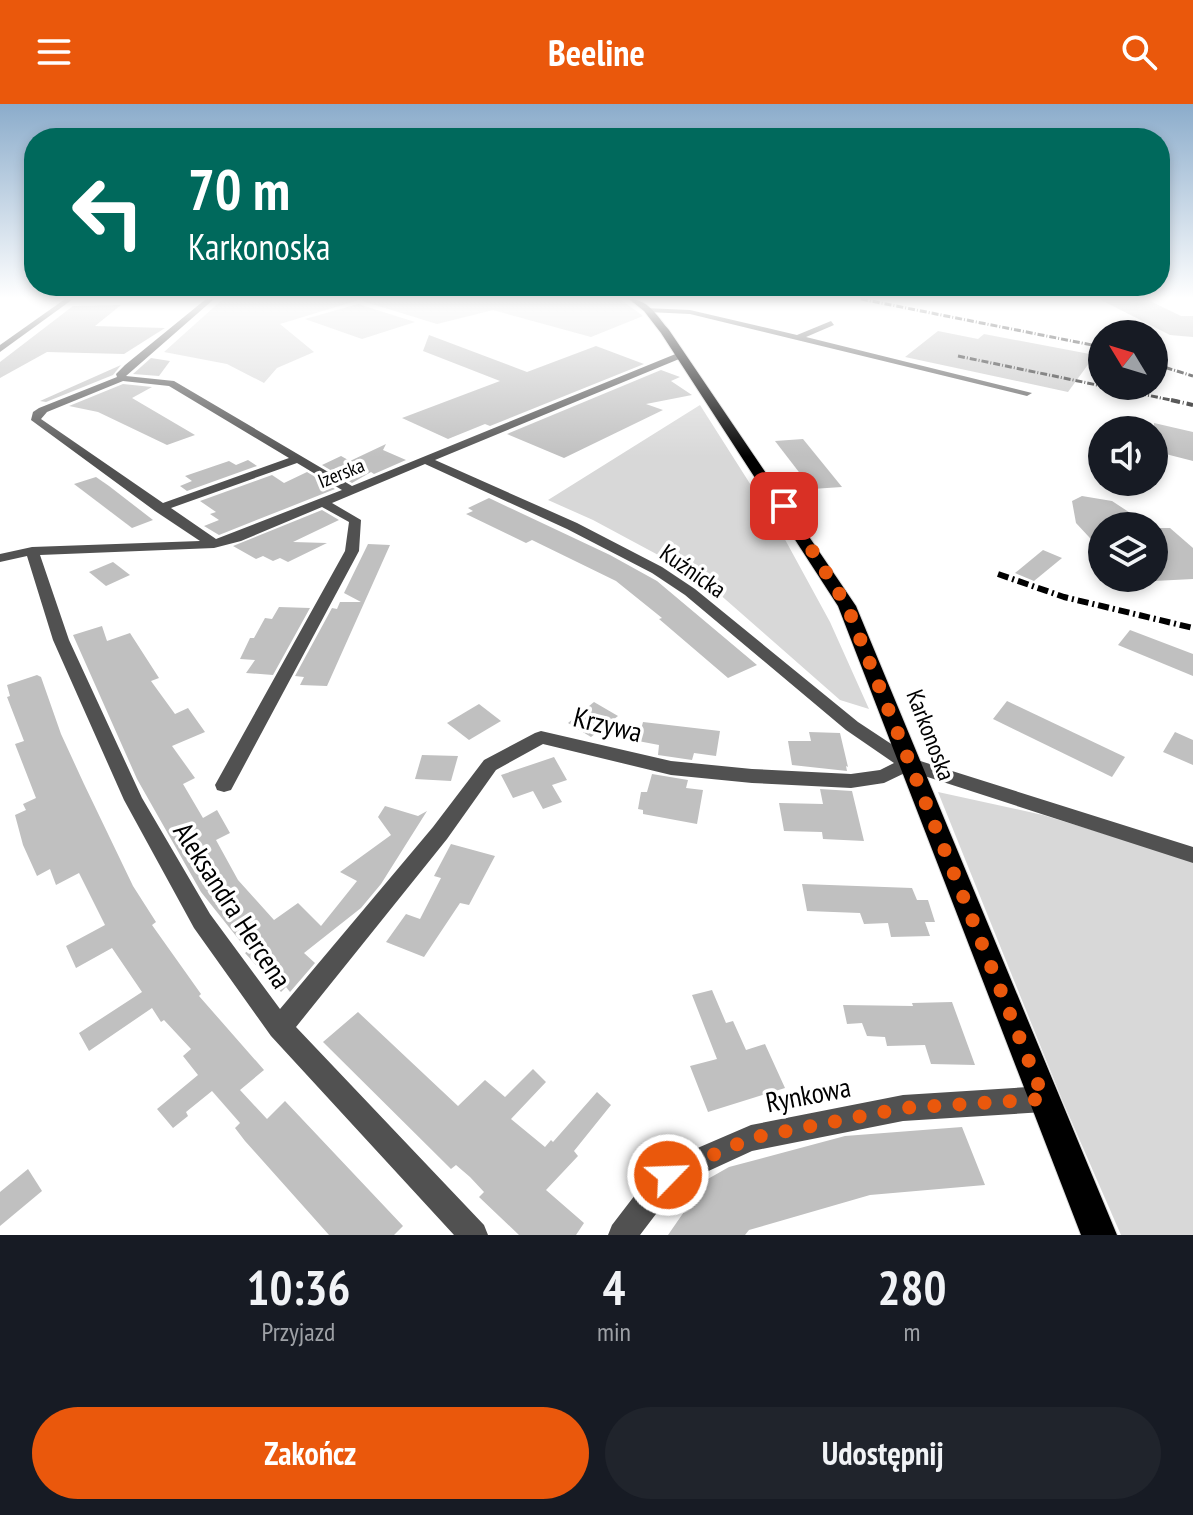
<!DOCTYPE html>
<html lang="pl">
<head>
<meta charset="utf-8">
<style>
  body { margin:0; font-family:"PT Sans Narrow",sans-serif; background:#20242c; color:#f1f3f6; height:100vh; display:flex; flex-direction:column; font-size:30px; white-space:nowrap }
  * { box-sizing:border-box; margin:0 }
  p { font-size:26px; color:#9ea1a6 }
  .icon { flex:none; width:44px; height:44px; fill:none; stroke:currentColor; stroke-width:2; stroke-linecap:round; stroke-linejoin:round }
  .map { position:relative; height:1131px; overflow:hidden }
  .details { display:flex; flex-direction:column; background:#171b24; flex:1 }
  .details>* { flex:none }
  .banner { position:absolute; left:24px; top:24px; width:1146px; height:168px; border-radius:32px; box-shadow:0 4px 12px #0003; background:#00695c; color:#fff; overflow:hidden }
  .needle { width:52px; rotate:308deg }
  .tools { position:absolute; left:1088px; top:216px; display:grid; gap:16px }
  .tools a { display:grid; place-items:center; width:80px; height:80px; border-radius:50%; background:#171b24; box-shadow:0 4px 12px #0003; font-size:40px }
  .pin { position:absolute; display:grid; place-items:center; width:68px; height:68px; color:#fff; margin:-34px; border-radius:16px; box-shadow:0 4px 12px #0006 }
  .me { position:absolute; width:88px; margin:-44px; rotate:66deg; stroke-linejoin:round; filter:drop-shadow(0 0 6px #0008) }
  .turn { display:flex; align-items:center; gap:28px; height:168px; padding:0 32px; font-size:36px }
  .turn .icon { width:104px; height:104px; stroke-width:2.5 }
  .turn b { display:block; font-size:56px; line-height:68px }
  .eta { display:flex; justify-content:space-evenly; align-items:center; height:136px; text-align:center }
  .eta b { font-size:48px; font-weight:800; line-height:56px }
  .button { display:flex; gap:16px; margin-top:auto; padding:16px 32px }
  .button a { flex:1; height:92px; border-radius:48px; background:#ea580c; color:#fff; font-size:32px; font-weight:800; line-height:92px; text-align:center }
  .button a+a { background:#20242c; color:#f1f3f6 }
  header { display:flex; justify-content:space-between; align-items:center; height:104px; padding:0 32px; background:#ea580c; color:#fff; font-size:36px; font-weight:800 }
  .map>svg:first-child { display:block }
</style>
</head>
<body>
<header><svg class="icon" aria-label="menu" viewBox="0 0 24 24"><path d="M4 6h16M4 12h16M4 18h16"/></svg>Beeline<svg class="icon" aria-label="search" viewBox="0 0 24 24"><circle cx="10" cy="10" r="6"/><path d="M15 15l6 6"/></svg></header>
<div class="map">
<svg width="1193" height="1131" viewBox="0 0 1193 1131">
  <rect width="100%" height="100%" fill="#fff"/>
  <!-- green -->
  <g fill="#d8d8d8">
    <polygon points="223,195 620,195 643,212 591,233 493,206 437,220 359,196 280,220 314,248 277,264 264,279 227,260 164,248"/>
    <polygon points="358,200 415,218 362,235 305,215"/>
    <polygon points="700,301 782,430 830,518 869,605 840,596 701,474 593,416 548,396"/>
    <polygon points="938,688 1043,711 1193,757 1193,1131 1121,1131 1063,998"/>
  </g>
  <!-- building -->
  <g fill="#c0c0c0">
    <polygon points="1099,195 1146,195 1181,212 1193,212 1193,233 1170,231"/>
    <polygon points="121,201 95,222 165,224 124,250 47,248 0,274 0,258 73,202"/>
    <polygon points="938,227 978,235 984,230 1095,251 1068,288 905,253"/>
    <polygon points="429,231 527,268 596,242 644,260 490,322 485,320 448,335 402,314 500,277 423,247"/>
    <polygon points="151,254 170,257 159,272 133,270"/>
    <polygon points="121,261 113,271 46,298 40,297"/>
    <polygon points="661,266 680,273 671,277 692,291 646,300 663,306 564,354 507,330"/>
    <polygon points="123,280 152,283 132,294 195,331 167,341 98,308 69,302"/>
    <polygon points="1154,319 1193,328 1193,357 1154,347"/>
    <polygon points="803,335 842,383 812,385 775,337"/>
    <polygon points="386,340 383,346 406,356 374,370 371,368 352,379 322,361 341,352 350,357"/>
    <polygon points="248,356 257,362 187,387 180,382 192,377 185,372 229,357 236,361"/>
    <polygon points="307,368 335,385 219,431 204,422 219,416 210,410 216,408 200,397 272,371 284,379"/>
    <polygon points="96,373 109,382 153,416 132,424 74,380"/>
    <polygon points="1082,392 1112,397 1141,416 1102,419 1102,447 1076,419 1072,397"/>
    <polygon points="489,394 610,451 657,477 757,561 728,574 659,515 662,514 616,477 532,436 526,439 466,410 473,407 468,404"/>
    <polygon points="322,406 339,416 293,438 327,439 288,458 280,454 273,457 263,452 256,455 233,442"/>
    <polygon points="1154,424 1170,424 1193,444 1193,475 1154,477"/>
    <polygon points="368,440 390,441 327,582 300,581 304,573 295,572 332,504 337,505 340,498 361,498 344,489"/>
    <polygon points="1043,446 1062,454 1034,477 1015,469"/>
    <polygon points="113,458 130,471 106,482 89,468"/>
    <polygon points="279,503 310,504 273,571 246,569 255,556 240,555 250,534 254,534 265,514 272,515"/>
    <polygon points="102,522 107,537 130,529 159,574 151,577 175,610 188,604 205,628 172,642 195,674 183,680 203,714 217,706 230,729 216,736 238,776 274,816 298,799 321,822 357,777 340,768 391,731 378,713 385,702 418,712 427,707 381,780 361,804 304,849 315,859 290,888 286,883 281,888 245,849 248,847 201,788 137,675 73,531"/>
    <polygon points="1130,526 1193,550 1193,572 1118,541"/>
    <polygon points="37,571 41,573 61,630 84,680 133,782 156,818 152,821 201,890 199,892 264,966 240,986 267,1015 285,997 403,1122 394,1131 329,1131 245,1037 235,1024 240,1019 212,987 186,1008 188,1012 173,1024 157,1005 198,971 183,952 191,945 164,916 161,918 152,904 89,947 79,929 142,888 112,844 76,864 66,842 105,821 79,769 56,781 50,765 37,772 23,741 15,711 26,706 23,700 36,694 15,640 24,637 7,593 10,592 7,581"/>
    <polygon points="1007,597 1125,653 1112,673 993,615"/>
    <polygon points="594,598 618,612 591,633 568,619"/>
    <polygon points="479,600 501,617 469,636 447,619"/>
    <polygon points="643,618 720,627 716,652 694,649 692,656 658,651 659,641 638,637"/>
    <polygon points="809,628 840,629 848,663 846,662 847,667 792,661 788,637 811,637"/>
    <polygon points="1175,628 1193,636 1193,661 1163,648"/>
    <polygon points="422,651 458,652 451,677 415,675"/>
    <polygon points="554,653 567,676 552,681 562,698 543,705 533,687 513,694 501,671"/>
    <polygon points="652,670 688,676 686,684 703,686 697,720 643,710 643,706 638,705 641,688 647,688"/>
    <polygon points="820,685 852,687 864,737 823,735 822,728 784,727 779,699 823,700"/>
    <polygon points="451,740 495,752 469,801 460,799 424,853 386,838 406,810 420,815 441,774 434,772"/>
    <polygon points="802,780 912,784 917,796 928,796 935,818 925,818 930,832 891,833 888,819 864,820 860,809 807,807"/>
    <polygon points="712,886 726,919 733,917 746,946 765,940 785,984 708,1008 690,962 717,955 692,891"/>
    <polygon points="952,898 975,961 931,960 925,941 887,942 885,933 867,932 862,919 847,920 843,901 913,902 912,899"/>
    <polygon points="358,908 458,1002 485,976 505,993 533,965 546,978 511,1015 545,1043 551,1036 553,1038 597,988 611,1001 574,1047 578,1052 546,1086 584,1119 576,1131 519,1131 479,1093 484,1088 470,1073 456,1061 451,1065 323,938"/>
    <polygon points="962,1023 985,1081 870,1091 749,1126 745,1131 668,1131 706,1076 729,1063 845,1032"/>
    <polygon points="28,1065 42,1087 0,1122 0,1088"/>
  </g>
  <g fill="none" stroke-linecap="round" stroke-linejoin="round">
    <!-- primary casing -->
    <g stroke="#dbdbdb" stroke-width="2">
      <path id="primary" d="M 629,195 C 648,195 657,212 669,226 L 856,502 L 1117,1131 L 1081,1131 L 838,502 L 661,229 L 644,207 Z"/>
    </g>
    <!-- minor -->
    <g fill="#515151" fill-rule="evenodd">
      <path d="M 206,195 L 214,195 L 126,272 L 174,277 L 352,382 L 678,249 L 684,249 L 684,253 L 435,356 L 577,419 L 662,463 L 695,485 L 858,618 L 914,655 L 1193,743 L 1193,759 L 909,667 L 884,679 L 851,684 L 752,679 L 671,671 L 543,640 L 496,666 L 447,735 L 296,923 L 484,1121 L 488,1131 L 454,1131 L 271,932 L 194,824 L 124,696 L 53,536 L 27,452 L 0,458 L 0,450 L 32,443 L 200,437 L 155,407 L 31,316 L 33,308 L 39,304 L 117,273 L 116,270 L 125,261 ZM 123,277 L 169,282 L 289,354 L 163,399 L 41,315 L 47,308 ZM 297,359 L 342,386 L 216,435 L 171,404 ZM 425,360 L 567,425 L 652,469 L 685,491 L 846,626 L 894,659 L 880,666 L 851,670 L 752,665 L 671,657 L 541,627 L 535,629 L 484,656 L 433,723 L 280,905 L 210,810 L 142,694 L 69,536 L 40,451 L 214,444 L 241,437 L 322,403 L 349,418 L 345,447 L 215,681 L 217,686 L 224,688 L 231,686 L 359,447 L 361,416 L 332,399 Z"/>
      <polygon points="645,204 690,206 797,231 831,217 834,221 806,233 1032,289 1027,292 690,210 648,208"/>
      <polygon points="1044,982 1053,986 1057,995 1053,1004 1044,1008 903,1017 752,1047 678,1081 640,1131 608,1131 612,1121 658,1061 751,1021 903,991"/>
    </g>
    <!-- tertiary -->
    <polygon fill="#515151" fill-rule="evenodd" points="65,195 73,195 0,248 0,241"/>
    <!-- primary -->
    <use href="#primary" fill="#000" fill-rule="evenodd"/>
    <!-- rail-far2 -->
    <g stroke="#000" stroke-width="3" stroke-dasharray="7 2 1 2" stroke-linecap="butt">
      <polyline points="861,195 1102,243"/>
      <polyline points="958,252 1102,282"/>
      <polyline points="1154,260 1193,272"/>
      <polyline points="1104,282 1180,298"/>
    </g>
    <!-- rail-far1 -->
    <polyline stroke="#000" stroke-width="4" stroke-dasharray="9 3 1 3" stroke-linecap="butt" points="1171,296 1193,301"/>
    <!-- rail -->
    <polyline stroke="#000" stroke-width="6" stroke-dasharray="11 4 2 4" stroke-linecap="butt" points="998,470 1064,493 1193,524"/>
  </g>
  <!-- sky -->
  <linearGradient id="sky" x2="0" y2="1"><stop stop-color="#8baccb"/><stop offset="0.55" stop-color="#fff"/><stop offset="1" stop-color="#fff" stop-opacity="0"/></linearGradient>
  <rect width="1193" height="353" fill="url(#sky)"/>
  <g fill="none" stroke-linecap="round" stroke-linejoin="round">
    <!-- route -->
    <polyline stroke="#ea580c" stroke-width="14" stroke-dasharray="0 25.2" points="668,1071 751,1034 903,1004 1044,995 847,502 784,402"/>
  </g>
  <g text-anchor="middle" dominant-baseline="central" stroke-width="7" stroke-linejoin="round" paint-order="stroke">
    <!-- far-street labels -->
    <g font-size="20" fill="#000" stroke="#fff">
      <text transform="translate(341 369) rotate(-22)">Izerska</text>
    </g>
    <!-- street labels -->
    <g font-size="24" fill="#000" stroke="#fff">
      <text transform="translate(693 467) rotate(35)">Kuźnicka</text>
      <text transform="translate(931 631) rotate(69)">Karkonoska</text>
    </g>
    <!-- near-street labels -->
    <g font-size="28" fill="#000" stroke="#fff">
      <text transform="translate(608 620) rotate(14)">Krzywa</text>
      <text transform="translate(233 801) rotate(57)">Aleksandra Hercena</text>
      <text transform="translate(808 990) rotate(-11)">Rynkowa</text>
    </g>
  </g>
</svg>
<div class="tools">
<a><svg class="needle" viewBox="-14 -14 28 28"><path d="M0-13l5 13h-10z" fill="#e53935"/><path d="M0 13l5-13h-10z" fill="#9ea1a6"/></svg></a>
<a><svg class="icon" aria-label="sound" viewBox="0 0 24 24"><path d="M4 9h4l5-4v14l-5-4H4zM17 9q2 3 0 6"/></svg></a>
<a><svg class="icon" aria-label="layers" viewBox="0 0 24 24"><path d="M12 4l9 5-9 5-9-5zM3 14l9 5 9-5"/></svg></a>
</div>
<div class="pin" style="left:784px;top:402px;background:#d93025"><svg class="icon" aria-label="arrive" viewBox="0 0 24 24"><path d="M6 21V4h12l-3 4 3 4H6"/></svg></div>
<svg class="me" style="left:668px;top:1071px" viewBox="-20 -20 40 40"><circle r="17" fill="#ea580c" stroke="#fff" stroke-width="3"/><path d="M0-11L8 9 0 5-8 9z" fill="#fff"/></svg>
<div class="banner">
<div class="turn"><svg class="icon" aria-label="left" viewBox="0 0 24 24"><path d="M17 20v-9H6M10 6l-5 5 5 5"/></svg><div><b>70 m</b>Karkonoska</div></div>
</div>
</div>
<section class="details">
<div class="eta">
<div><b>10:36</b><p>Przyjazd</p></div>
<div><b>4</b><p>min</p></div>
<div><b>280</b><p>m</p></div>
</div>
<div class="button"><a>Zakończ</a><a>Udostępnij</a></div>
</section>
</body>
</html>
